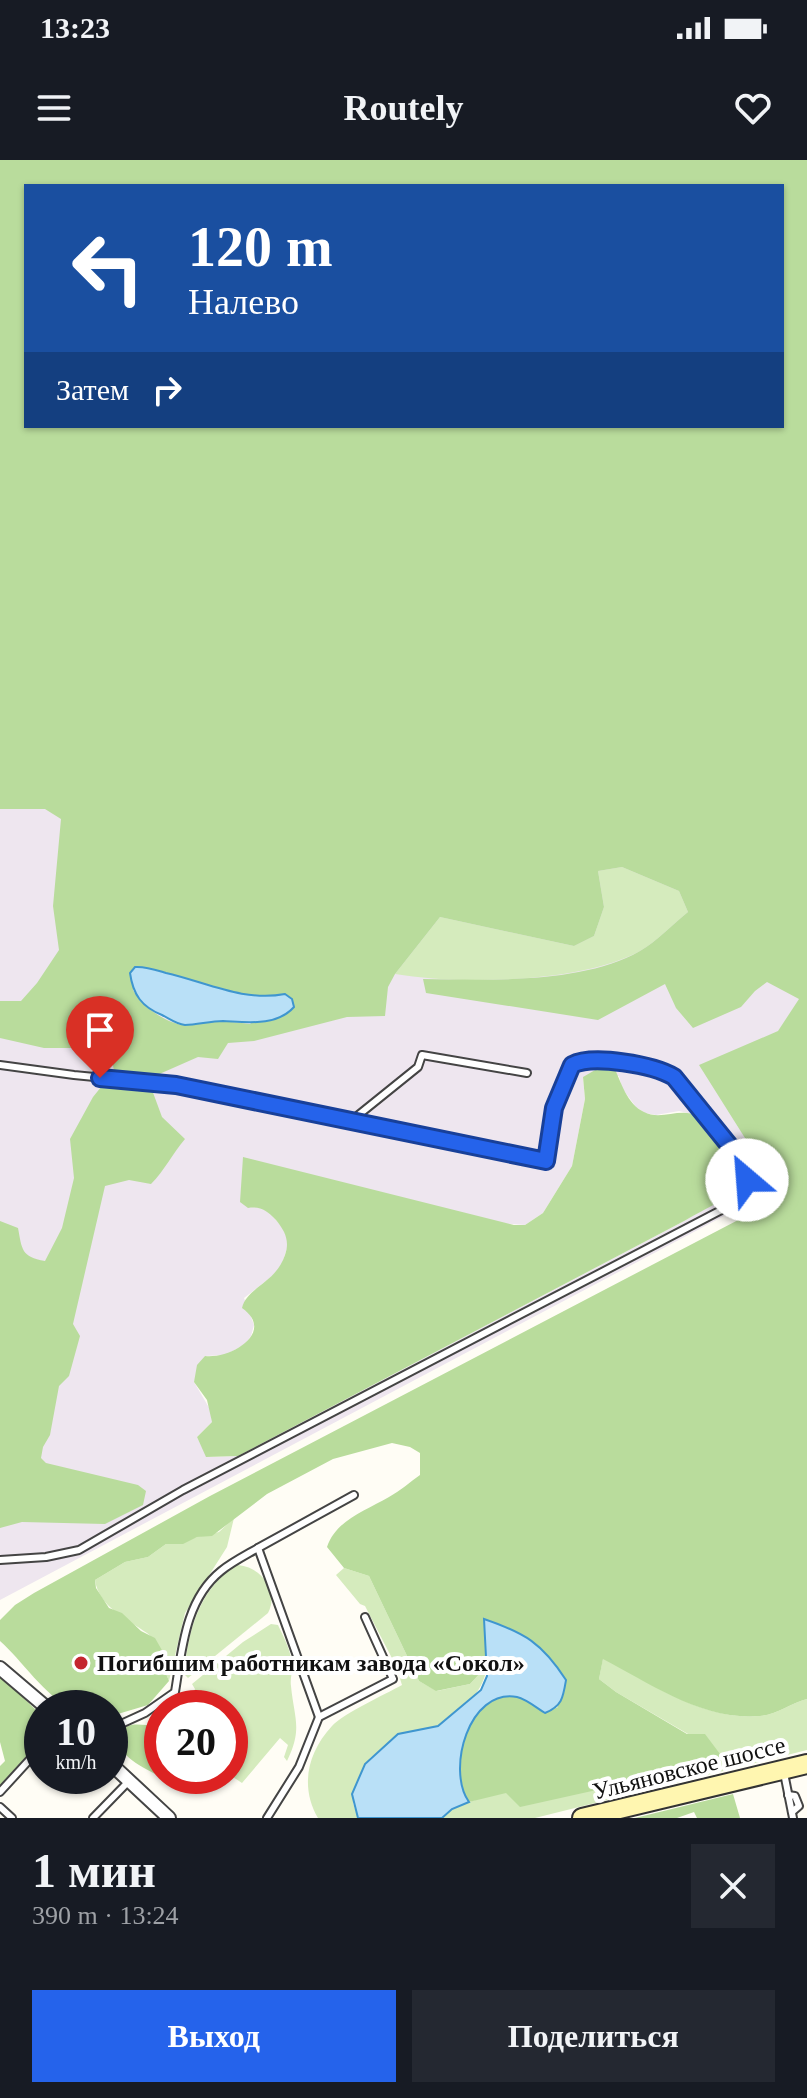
<!DOCTYPE html>
<html lang="ru">
<head>
<meta charset="utf-8">
<style>
  body { margin:0; font-family:Georgia,serif; background:#242831; color:#f1f3f6; height:100vh; display:flex; flex-direction:column; font-size:30px; white-space:nowrap }
  * { box-sizing:border-box; margin:0 }
  p { font-size:26px; color:#9ea1a6 }
  .icon { flex:none; width:44px; height:44px; fill:none; stroke:currentColor; stroke-width:2; stroke-linecap:round; stroke-linejoin:round }
  .map { position:relative; height:1658px; overflow:hidden }
  .details { display:flex; flex-direction:column; background:#171b24; flex:1 }
  .details>* { flex:none }
  .hud { position:absolute; left:24px; top:24px; width:760px; height:244px; border-radius:0px; box-shadow:0 2px 6px #0004; background:#1a4fa0; color:#fff; overflow:hidden }
  .speed { position:absolute; left:24px; top:1530px; display:flex; gap:16px; font-size:40px; font-weight:700; text-align:center }
  .speed>* { display:grid; place-content:center; width:104px; height:104px; border-radius:50%; background:#171b24; box-shadow:0 2px 6px #0004; line-height:1 }
  .speed small { font-size:20px; font-weight:400 }
  .speed .limit { border:12px solid #d22; background:#fff; color:#111 }
  .pin { position:absolute; display:grid; place-items:center; width:68px; height:68px; color:#fff; margin:-82px -34px; border-radius:50% 50% 50% 0; rotate:-45deg; box-shadow:0 0 8px #0007 }
  .pin .icon { rotate:45deg }
  .me { position:absolute; width:88px; margin:-44px; rotate:333deg; stroke-linejoin:round; filter:drop-shadow(0 0 6px #0008) }
  .turn { display:flex; align-items:center; gap:28px; height:168px; padding:0 32px; font-size:36px }
  .turn .icon { width:104px; height:104px; stroke-width:2.5 }
  .turn b { display:block; font-size:56px; line-height:68px }
  .then { display:flex; align-items:center; height:76px; padding:0 32px; background:#0003; gap:16px; font-size:30px }
  .round { display:grid; place-items:center; flex:none; width:84px; height:84px; border-radius:0px; background:#242831 }
  .head { display:flex; align-items:center; justify-content:space-between; height:136px; padding:0 32px }
  h1 { font-size:48px; font-weight:800; line-height:60px }
  .button { display:flex; gap:16px; margin-top:auto; padding:16px 32px }
  .button a { flex:1; height:92px; border-radius:0px; background:#2563eb; color:#fff; font-size:32px; font-weight:800; line-height:92px; text-align:center }
  .button a+a { background:#242831; color:#f1f3f6 }
  .status { display:flex; justify-content:space-between; align-items:center; height:56px; padding:0 40px; background:#171b24; direction:ltr }
  .status svg { height:22px; fill:currentColor }
  header { display:flex; justify-content:space-between; align-items:center; height:104px; padding:0 32px; background:#171b24; font-size:36px; font-weight:800 }
  .map>svg:first-child { display:block }
</style>
</head>
<body>
<div class="status"><b>13:23</b><svg viewBox="0 0 49 12"><path d="M0 12V9h3v3zM5 12V6h3v6zM10 12V3h3v9zM15 12V0h3v12zM26 1h20v11H26zM47 4h2v5h-2z"/></svg></div>
<header><svg class="icon" aria-label="menu" viewBox="0 0 24 24"><path d="M4 6h16M4 12h16M4 18h16"/></svg>Routely<svg class="icon" aria-label="heart" viewBox="0 0 24 24"><path d="M12 20l-8-8c-3-5 5-10 8-4 3-6 11-1 8 4z"/></svg></header>
<div class="map">
<svg width="807" height="1658" viewBox="0 0 807 1658">
  <rect width="100%" height="100%" fill="#fffdf5"/>
  <!-- industrial -->
  <path fill="#eee6ef" fill-rule="evenodd" d="M 0,0 L 807,0 L 807,1012 L 0,1440 ZM 26,26 L 782,26 L 782,266 L 26,266 ZM 619,916 L 622,928 L 636,947 L 645,953 L 656,955 L 679,951 L 700,956 L 708,964 L 733,1004 L 731,1032 L 686,1060 L 238,1296 L 207,1297 L 197,1277 L 212,1262 L 211,1251 L 194,1222 L 205,1196 L 226,1195 L 245,1184 L 251,1176 L 254,1165 L 244,1138 L 280,1110 L 287,1088 L 287,1077 L 282,1067 L 268,1051 L 258,1047 L 525,1065 L 543,1053 L 572,1006 L 585,939 L 583,917 Z"/>
  <!-- green -->
  <g fill="#d5ebbd">
    <path d="M 622,707 L 679,731 L 688,752 C 673,764 657,781 640,791 C 582,823 460,825 395,814 L 440,757 L 574,786 L 594,776 L 604,747 L 598,711 Z"/>
    <path d="M 234,1358 L 227,1387 L 185,1453 L 169,1521 L 165,1511 L 167,1499 C 161,1491 155,1479 147,1473 C 127,1459 99,1447 95,1420 L 125,1402 L 148,1397 L 166,1384 L 219,1372 Z"/>
    <path d="M 235,1405 C 260,1405 280,1430 268,1453 L 188,1518 L 184,1514 C 188,1471 198,1432 235,1405 Z"/>
    <path d="M 344,1408 L 369,1416 L 419,1521 L 437,1531 L 470,1524 L 486,1507 C 487,1529 455,1561 435,1567 C 420,1571 405,1574 391,1579 L 387,1585 L 370,1598 L 353,1643 L 358,1658 L 318,1658 C 300,1627 307,1593 332,1566 C 344,1553 384,1535 402,1525 L 396,1506 L 365,1446 L 360,1444 L 336,1415 Z"/>
    <path d="M 271,1464 L 278,1465 C 284,1478 292,1492 292,1507 C 292,1514 290,1520 291,1526 C 294,1558 303,1569 287,1601 L 284,1597 L 288,1585 L 280,1578 L 242,1623 L 230,1615 L 230,1548 L 209,1548 L 193,1534 L 195,1529 L 192,1524 L 243,1482 Z"/>
    <path d="M 603,1498 C 651,1523 703,1561 760,1556 C 776,1555 791,1543 807,1539 L 807,1590 L 535,1658 L 442,1658 L 452,1649 L 469,1642 L 688,1574 L 616,1532 L 599,1519 Z"/>
  </g>
  <!-- forest -->
  <g fill="#b9dc9c" fill-rule="evenodd">
    <path d="M 0,0 L 807,0 L 807,1539 C 791,1543 776,1555 760,1556 C 703,1561 651,1524 603,1499 L 599,1519 L 616,1532 L 687,1574 L 705,1574 L 720,1594 L 718,1603 L 520,1647 L 506,1633 L 469,1642 C 446,1610 469,1527 518,1537 C 526,1539 537,1548 545,1553 L 558,1547 L 485,1485 L 486,1507 L 470,1524 L 436,1531 L 419,1521 L 369,1416 L 344,1408 L 327,1387 C 336,1360 365,1351 389,1337 C 400,1331 410,1322 420,1315 L 420,1293 L 410,1287 L 392,1283 L 333,1299 L 267,1334 L 212,1376 L 197,1377 L 183,1384 L 166,1384 L 148,1397 L 125,1402 L 95,1420 L 96,1428 L 109,1448 L 122,1453 L 141,1471 L 155,1478 L 167,1499 L 165,1511 L 169,1521 L 148,1545 L 111,1556 L 110,1548 C 99,1548 82,1551 71,1547 C 47,1539 20,1498 0,1481 L 0,1460 L 15,1445 L 34,1433 L 210,1336 L 782,1037 L 699,905 L 778,871 L 799,839 L 767,822 L 755,831 L 741,847 L 693,868 L 676,848 L 665,824 L 598,860 L 426,833 L 423,819 C 489,820 582,824 640,791 C 657,781 673,764 688,752 L 679,731 L 622,707 L 598,711 L 604,747 L 594,776 L 574,786 L 440,757 L 395,814 L 388,827 L 385,856 L 347,857 L 254,881 L 228,883 L 218,899 L 198,897 L 148,919 L 162,957 L 185,979 C 172,994 165,1010 151,1024 L 129,1020 L 105,1026 L 73,1164 L 80,1176 L 69,1216 L 59,1226 L 50,1275 L 43,1287 L 41,1298 L 46,1303 L 138,1325 L 146,1331 L 143,1345 L 105,1364 L 22,1362 L 0,1368 L 0,1061 L 18,1068 C 22,1089 21,1097 45,1101 L 62,1068 L 74,1018 L 70,979 L 93,937 L 114,911 L 110,888 L 44,888 L 0,878 L 0,841 L 21,841 L 37,823 L 59,790 L 53,746 L 61,659 L 45,649 L 0,649 ZM 26,26 L 782,26 L 782,266 L 26,266 ZM 142,807 L 243,835 L 262,838 L 285,834 L 250,864 C 235,862 220,860 205,862 C 198,862 192,865 185,865 C 166,864 142,846 133,830 Z"/>
    <path d="M 602,906 L 614,907 C 621,922 627,944 644,952 C 661,961 680,947 698,956 C 708,960 716,974 722,984 C 751,1033 726,1037 686,1060 L 238,1296 L 206,1297 L 197,1277 L 212,1262 L 207,1240 L 194,1222 L 197,1205 L 205,1196 C 231,1199 276,1172 242,1148 C 247,1127 275,1124 285,1095 C 290,1081 285,1071 276,1060 C 267,1051 261,1046 248,1048 L 240,1042 L 243,997 L 514,1065 L 525,1065 L 543,1053 L 572,1006 L 585,939 L 583,917 Z"/>
    <polygon points="0,1515 42,1556 42,1579 0,1625 0,1606 5,1601 0,1582"/>
    <path d="M 162,1548 L 162,1616 L 169,1616 L 164,1619 C 149,1609 119,1600 119,1578 C 119,1571 124,1567 131,1565 C 143,1563 150,1569 160,1559 L 159,1551 Z"/>
    <polygon points="733,1634 740,1658 697,1658 694,1652 677,1658 635,1658"/>
  </g>
  <!-- water -->
  <g fill="#b9e0f7" stroke="#3f96cf" stroke-width="2">
    <path d="M 135,807 C 145,806 156,810 166,813 C 206,822 243,842 285,834 L 292,839 L 294,847 C 276,867 246,862 223,861 C 210,861 197,865 185,865 C 176,864 170,859 162,855 C 142,847 133,835 130,813 Z"/>
    <path d="M 484,1459 C 525,1473 542,1483 566,1520 C 563,1538 562,1546 545,1553 C 537,1548 526,1539 517,1537 C 469,1528 446,1610 469,1642 L 452,1649 L 442,1658 L 358,1658 L 352,1634 L 365,1604 L 398,1574 L 438,1566 L 481,1530 L 487,1516 Z"/>
  </g>
  <g fill="none" stroke-linecap="round" stroke-linejoin="round">
    <!-- service casing -->
    <g stroke="#444" stroke-width="10">
      <g id="service">
        <path d="M 0,905 L 74,915 L 176,925 L 546,1001 L 554,948 L 572,905 C 595,894 619,903 643,908 C 654,911 663,911 674,917 C 691,932 746,999 747,1019 C 748,1031 739,1039 731,1045 L 183,1330 L 79,1390 L 46,1397 L 0,1400"/>
        <polyline points="351,961 418,907 422,895 527,913"/>
        <polyline points="258,1388 354,1335"/>
        <path d="M 110,1569 L 145,1553 L 175,1532 C 182,1490 185,1440 221,1411 C 232,1402 246,1395 258,1388 L 319,1557"/>
        <polyline points="784,1613 793,1658"/>
        <polyline points="0,1632 42,1586"/>
        <polyline points="788,1635 795,1636 799,1646 792,1652"/>
        <polyline points="0,1647 12,1658"/>
        <polyline points="93,1658 129,1621"/>
        <polyline points="267,1658 299,1607 319,1557 393,1519 365,1457"/>
      </g>
    </g>
    <!-- minor casing -->
    <g stroke="#444" stroke-width="16">
      <g id="minor">
        <polyline points="0,1508 47,1548"/>
        <polyline points="110,1603 169,1658"/>
      </g>
    </g>
    <!-- secondary casing -->
    <g stroke="#333" stroke-width="22">
      <polyline id="secondary" points="582,1658 807,1604"/>
    </g>
    <!-- service -->
    <use href="#service" stroke="#fff" stroke-width="6"/>
    <!-- minor -->
    <use href="#minor" stroke="#fff" stroke-width="12"/>
    <!-- secondary -->
    <use href="#secondary" stroke="#fff6b0" stroke-width="18"/>
  </g>
  <g fill="none" stroke-linecap="round" stroke-linejoin="round">
    <!-- route casing -->
    <g stroke="#184099" stroke-width="20">
      <path id="route" d="M 100,918 L 176,925 L 546,1001 L 554,948 L 572,905 C 593,894 654,905 674,917 L 741,1000 L 747,1020"/>
    </g>
    <!-- route -->
    <use href="#route" stroke="#2563eb" stroke-width="14"/>
  </g>
  <!-- markers -->
  <circle fill="#c4262e" stroke="#fff" stroke-width="3" cx="81" cy="1503" r="8"/>
  <g text-anchor="middle" dominant-baseline="central" stroke-width="8" stroke-linejoin="round" paint-order="stroke">
    <!-- poi labels -->
    <g font-size="24" font-weight="bold" fill="#111" stroke="#fff" text-anchor="start">
      <text x="97" y="1503">Погибшим работникам завода «Сокол»</text>
    </g>
    <!-- street labels -->
    <g font-size="24" fill="#111" stroke="#fff">
      <text transform="translate(689 1608) rotate(-14)">Ульяновское шоссе</text>
    </g>
  </g>
</svg>
<div class="speed"><div>10<small>km/h</small></div><div class="limit">20</div></div>
<div class="pin" style="left:100px;top:918px;background:#d93025"><svg class="icon" aria-label="arrive" viewBox="0 0 24 24"><path d="M6 21V4h12l-3 4 3 4H6"/></svg></div>
<svg class="me" style="left:747px;top:1020px" viewBox="-20 -20 40 40"><circle r="19" fill="#fff"/><path d="M0-13L10 11 0 6-10 11z" fill="#2563eb"/></svg>
<div class="hud">
<div class="turn"><svg class="icon" aria-label="left" viewBox="0 0 24 24"><path d="M17 20v-9H6M10 6l-5 5 5 5"/></svg><div><b>120 m</b>Налево</div></div>
<div class="then">Затем<svg class="icon" aria-label="right" viewBox="0 0 24 24"><path d="M7 20v-9h11M14 6l5 5-5 5"/></svg></div>
</div>
</div>
<section class="details">
<div class="head"><div><h1>1 мин</h1><p>390 m · 13:24</p></div><a class="round"><svg class="icon" aria-label="close" viewBox="0 0 24 24"><path d="M6 6l12 12M18 6L6 18"/></svg></a></div>
<div class="button"><a>Выход</a><a>Поделиться</a></div>
</section>
</body>
</html>
